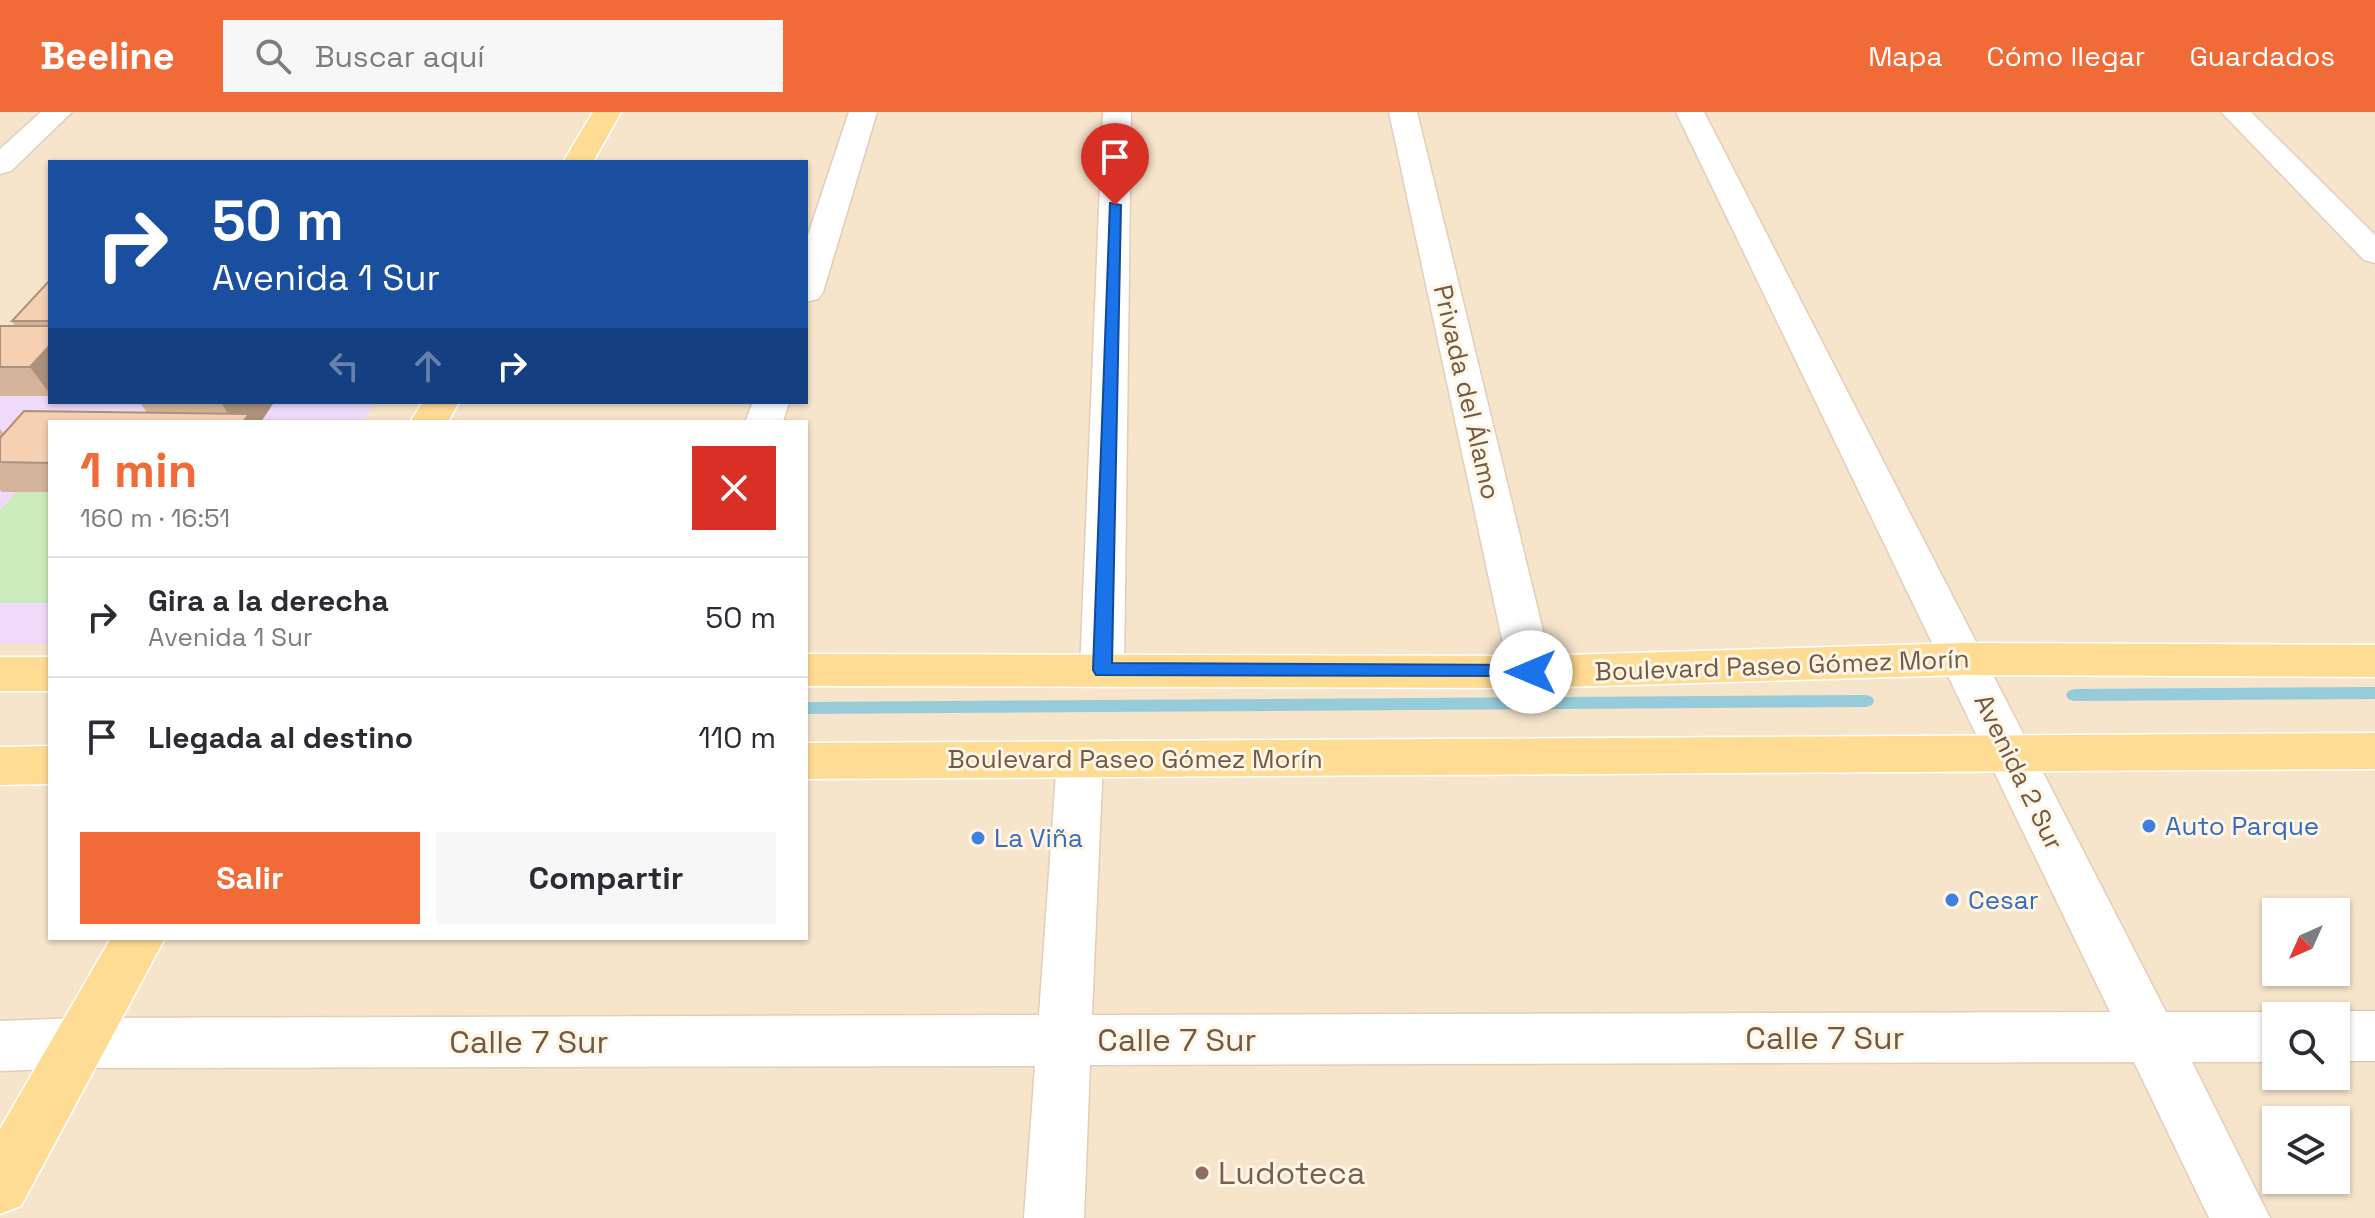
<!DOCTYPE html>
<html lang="es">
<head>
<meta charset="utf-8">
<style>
  body { margin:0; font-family:"Space Grotesk",sans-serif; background:#f7f7f7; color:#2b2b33; height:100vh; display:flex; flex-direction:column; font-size:30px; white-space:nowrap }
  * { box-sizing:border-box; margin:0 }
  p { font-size:26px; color:#7c7c81 }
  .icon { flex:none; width:44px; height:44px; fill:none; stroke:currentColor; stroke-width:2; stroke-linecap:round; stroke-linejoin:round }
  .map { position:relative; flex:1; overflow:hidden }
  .drawer { position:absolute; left:48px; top:308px; width:760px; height:520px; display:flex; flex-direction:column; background:#fff; border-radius:0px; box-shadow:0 2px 6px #0004 }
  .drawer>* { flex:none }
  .banner { position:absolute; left:48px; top:48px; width:760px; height:244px; border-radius:0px; box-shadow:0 2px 6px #0004; background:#1a4fa0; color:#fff; overflow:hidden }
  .needle { width:52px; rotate:225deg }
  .tools { position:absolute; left:2262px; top:786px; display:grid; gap:16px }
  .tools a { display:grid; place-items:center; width:88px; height:88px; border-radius:0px; background:#fff; box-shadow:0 2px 6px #0004; font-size:40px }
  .pin { position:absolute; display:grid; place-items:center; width:68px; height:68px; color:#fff; margin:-82px -34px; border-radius:50% 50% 50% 0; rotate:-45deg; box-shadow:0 0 8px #0007 }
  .pin .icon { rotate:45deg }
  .me { position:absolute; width:88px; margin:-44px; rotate:270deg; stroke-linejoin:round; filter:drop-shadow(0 0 6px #0008) }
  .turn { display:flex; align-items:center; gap:28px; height:168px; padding:0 32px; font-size:36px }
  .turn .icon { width:104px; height:104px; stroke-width:2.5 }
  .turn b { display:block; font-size:56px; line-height:68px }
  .lanes { display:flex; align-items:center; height:76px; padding:0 32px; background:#0003; justify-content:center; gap:40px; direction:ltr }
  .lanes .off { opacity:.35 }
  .round { display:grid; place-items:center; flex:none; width:84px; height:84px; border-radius:0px; background:#f7f7f7 }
  .headline { display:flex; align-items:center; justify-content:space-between; height:136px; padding:0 32px }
  h1 { font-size:48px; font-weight:700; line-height:60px; color:#f16b38 }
  .cta { display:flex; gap:16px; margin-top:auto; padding:16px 32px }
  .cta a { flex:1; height:92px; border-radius:0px; background:#f16b38; color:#fff; font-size:32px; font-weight:700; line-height:92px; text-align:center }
  .cta a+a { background:#f7f7f7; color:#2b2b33 }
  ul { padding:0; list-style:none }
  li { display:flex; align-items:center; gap:24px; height:120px; padding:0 32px; border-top:2px solid #e1e1e2 }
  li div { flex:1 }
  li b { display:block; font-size:30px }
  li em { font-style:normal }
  header { display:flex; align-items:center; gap:48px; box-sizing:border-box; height:112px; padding:0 40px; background:#f16b38; color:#fff }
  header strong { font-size:38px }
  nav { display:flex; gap:44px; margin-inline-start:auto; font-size:28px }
  .search { width:560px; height:72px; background:#f7f7f7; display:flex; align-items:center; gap:20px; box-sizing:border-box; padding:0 28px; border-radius:0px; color:#7c7c81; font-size:30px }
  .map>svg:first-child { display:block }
</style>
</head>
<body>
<header>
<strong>Beeline</strong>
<div class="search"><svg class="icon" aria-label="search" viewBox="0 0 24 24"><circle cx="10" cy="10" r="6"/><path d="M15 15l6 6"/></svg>Buscar aquí</div>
<nav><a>Mapa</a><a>Cómo llegar</a><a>Guardados</a></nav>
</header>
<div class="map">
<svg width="2375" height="1106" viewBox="0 0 2375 1106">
  <rect width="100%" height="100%" fill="#fef3dd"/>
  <!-- residential -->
  <path fill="#f6e4cb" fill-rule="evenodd" d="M 0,0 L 2375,0 L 2375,1106 L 0,1106 ZM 50,50 L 806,50 L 806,290 L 50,290 ZM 50,310 L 806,310 L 806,826 L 50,826 ZM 2276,800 L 2336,800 L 2336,860 L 2276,860 ZM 2276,904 L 2336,904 L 2336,964 L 2276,964 ZM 2276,1008 L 2336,1008 L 2336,1068 L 2276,1068 Z"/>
  <!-- education -->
  <polygon fill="#f0daf9" points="50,204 50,290 375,290 363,310 50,310 50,532 0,532 0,222"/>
  <!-- green -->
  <polygon fill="#ccebbb" points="16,380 50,380 50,491 0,491 0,399"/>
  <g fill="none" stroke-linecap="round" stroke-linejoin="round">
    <!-- stream -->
    <g fill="#96ccda" fill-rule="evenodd">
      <polygon points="2375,575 2375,587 2074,589 2068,587 2066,583 2068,579 2074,577"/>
      <polygon points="1866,583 1872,585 1874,589 1872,593 1866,595 806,602 806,590"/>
    </g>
    <!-- minor casing -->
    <g stroke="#e2ceb9" stroke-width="3">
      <g id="minor">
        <polygon points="41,0 72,0 11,59 0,62 0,37"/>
        <polygon points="849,0 877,0 823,180 818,187 806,190 806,129"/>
        <polygon points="1103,0 1131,0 1124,558 1118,570 1102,574 1086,570 1080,558"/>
        <polygon points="1389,0 1417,0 1553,560 1547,572 1531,576 1515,572 1509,560"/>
        <polygon points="1676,0 1704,0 2166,900 2276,900 2287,904 2276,904 2276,950 2192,950 2270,1106 2209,1106 2134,950 1090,953 1084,1106 1024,1106 1035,954 78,956 0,959 0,909 78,906 1039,903 1057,647 1064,634 1080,629 1096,634 1103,647 1092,903 2110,900"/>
        <polygon points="2221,0 2251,0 2375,123 2375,151 2364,148"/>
        <polygon points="753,290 789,290 783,310 745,310"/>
        <polygon points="2336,899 2375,899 2375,949 2336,949 2336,904 2323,904"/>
      </g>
    </g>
    <!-- major casing -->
    <g stroke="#fff" stroke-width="3">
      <g id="major">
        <polygon points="593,0 621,0 593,50 563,50"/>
        <polygon points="423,290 459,290 448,310 410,310"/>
        <polygon points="1962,531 2375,533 2375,565 1962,563 1531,576 806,574 806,542 1531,544"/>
        <rect x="0" y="545" width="50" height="34"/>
        <polygon points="2375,621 2375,657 806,667 806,631"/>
        <polygon points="50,634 50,672 0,673 0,635"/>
        <polygon points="111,826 165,826 21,1094 0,1102 0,1017"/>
      </g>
    </g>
    <!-- minor -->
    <use href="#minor" fill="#fff" fill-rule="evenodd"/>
    <!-- major -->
    <use href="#major" fill="#ffdc93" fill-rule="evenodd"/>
  </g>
  <!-- wall -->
  <g fill="#d3b39a">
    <polygon points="50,168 50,284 0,284 0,214 15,214 12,209"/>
    <polygon points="140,290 274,290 261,310 50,310 50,380 2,380 0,378 0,317 4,322 24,299 147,301"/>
  </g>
  <!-- shaded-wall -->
  <g fill="#ac927d">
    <polygon points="50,233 50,282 30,255"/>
    <polygon points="221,290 274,290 261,310 233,310"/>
  </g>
  <!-- building -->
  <g fill="#f5d0b3" stroke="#ac927d" stroke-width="2">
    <polygon points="50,168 50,209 12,209"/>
    <polygon points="0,214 50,214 50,233 30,255 0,255"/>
    <polygon points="24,299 249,302 243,310 50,310 50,351 0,350 0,326"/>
  </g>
  <!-- route -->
  <polygon fill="#1a73e8" stroke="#114b97" stroke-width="2" points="1110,91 1121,93 1112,551 1531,553 1538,555 1541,560 1538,564 1096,563 1093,558"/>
  <!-- markers -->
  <g fill="#3f7fe0" stroke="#fff6e5" stroke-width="3">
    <circle cx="2149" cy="714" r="8"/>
    <circle cx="978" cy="726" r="8"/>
    <circle cx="1952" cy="788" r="8"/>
  </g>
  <circle fill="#8d6e63" stroke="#fff6e5" stroke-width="3" cx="1202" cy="1061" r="8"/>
  <g text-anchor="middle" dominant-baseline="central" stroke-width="6" stroke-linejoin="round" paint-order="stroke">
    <!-- street labels -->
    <g font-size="26" fill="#745844" stroke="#fff6e5">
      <text transform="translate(1467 280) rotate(77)">Privada del Álamo</text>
      <text transform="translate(1782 553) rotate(-2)">Boulevard Paseo Gómez Morín</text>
      <text x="1135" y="647">Boulevard Paseo Gómez Morín</text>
      <text transform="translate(2019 660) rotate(64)">Avenida 2 Sur</text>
    </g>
    <!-- shop labels -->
    <g font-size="26" fill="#366cbe" stroke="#fff6e5" text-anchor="start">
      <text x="2165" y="714">Auto Parque</text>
      <text x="994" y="726">La Viña</text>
      <text x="1968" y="788">Cesar</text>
    </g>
    <!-- near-street labels -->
    <g font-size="32" fill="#745844" stroke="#fff6e5">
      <text x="1825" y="926">Calle 7 Sur</text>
      <text x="1177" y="928">Calle 7 Sur</text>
      <text x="529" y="930">Calle 7 Sur</text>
    </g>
    <!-- near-education labels -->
    <g font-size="32" fill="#785e54" stroke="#fff6e5" text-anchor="start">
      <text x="1218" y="1061">Ludoteca</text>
    </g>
  </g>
</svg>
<div class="tools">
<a><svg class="needle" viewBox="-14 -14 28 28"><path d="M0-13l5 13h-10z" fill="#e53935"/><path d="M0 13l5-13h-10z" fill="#7c7c81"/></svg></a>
<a><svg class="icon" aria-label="search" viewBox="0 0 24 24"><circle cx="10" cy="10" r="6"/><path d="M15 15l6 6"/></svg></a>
<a><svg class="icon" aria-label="layers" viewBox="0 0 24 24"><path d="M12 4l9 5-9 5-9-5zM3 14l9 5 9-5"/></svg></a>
</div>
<div class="pin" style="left:1115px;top:93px;background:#d93025"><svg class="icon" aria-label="arrive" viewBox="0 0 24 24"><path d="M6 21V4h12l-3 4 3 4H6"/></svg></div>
<svg class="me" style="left:1531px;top:560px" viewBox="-20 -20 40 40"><circle r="19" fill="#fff"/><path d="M0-13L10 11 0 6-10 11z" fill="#1a73e8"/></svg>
<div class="banner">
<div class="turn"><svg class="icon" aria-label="right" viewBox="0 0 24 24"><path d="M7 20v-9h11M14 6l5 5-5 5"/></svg><div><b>50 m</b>Avenida 1 Sur</div></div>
<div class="lanes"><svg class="icon off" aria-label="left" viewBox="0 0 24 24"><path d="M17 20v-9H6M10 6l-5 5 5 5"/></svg><svg class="icon off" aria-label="ahead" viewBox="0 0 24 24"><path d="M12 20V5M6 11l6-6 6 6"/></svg><svg class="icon" aria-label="right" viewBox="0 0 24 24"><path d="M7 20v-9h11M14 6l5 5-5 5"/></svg></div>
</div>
<section class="drawer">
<div class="headline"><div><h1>1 min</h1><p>160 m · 16:51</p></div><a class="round" style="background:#d93025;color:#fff"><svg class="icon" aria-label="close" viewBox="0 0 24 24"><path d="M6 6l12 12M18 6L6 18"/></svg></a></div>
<ul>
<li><svg class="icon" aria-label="right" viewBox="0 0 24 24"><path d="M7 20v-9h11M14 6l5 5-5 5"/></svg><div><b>Gira a la derecha</b><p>Avenida 1 Sur</p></div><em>50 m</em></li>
<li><svg class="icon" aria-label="arrive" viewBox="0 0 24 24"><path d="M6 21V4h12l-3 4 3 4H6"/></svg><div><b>Llegada al destino</b></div><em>110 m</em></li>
</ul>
<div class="cta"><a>Salir</a><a>Compartir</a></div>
</section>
</div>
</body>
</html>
